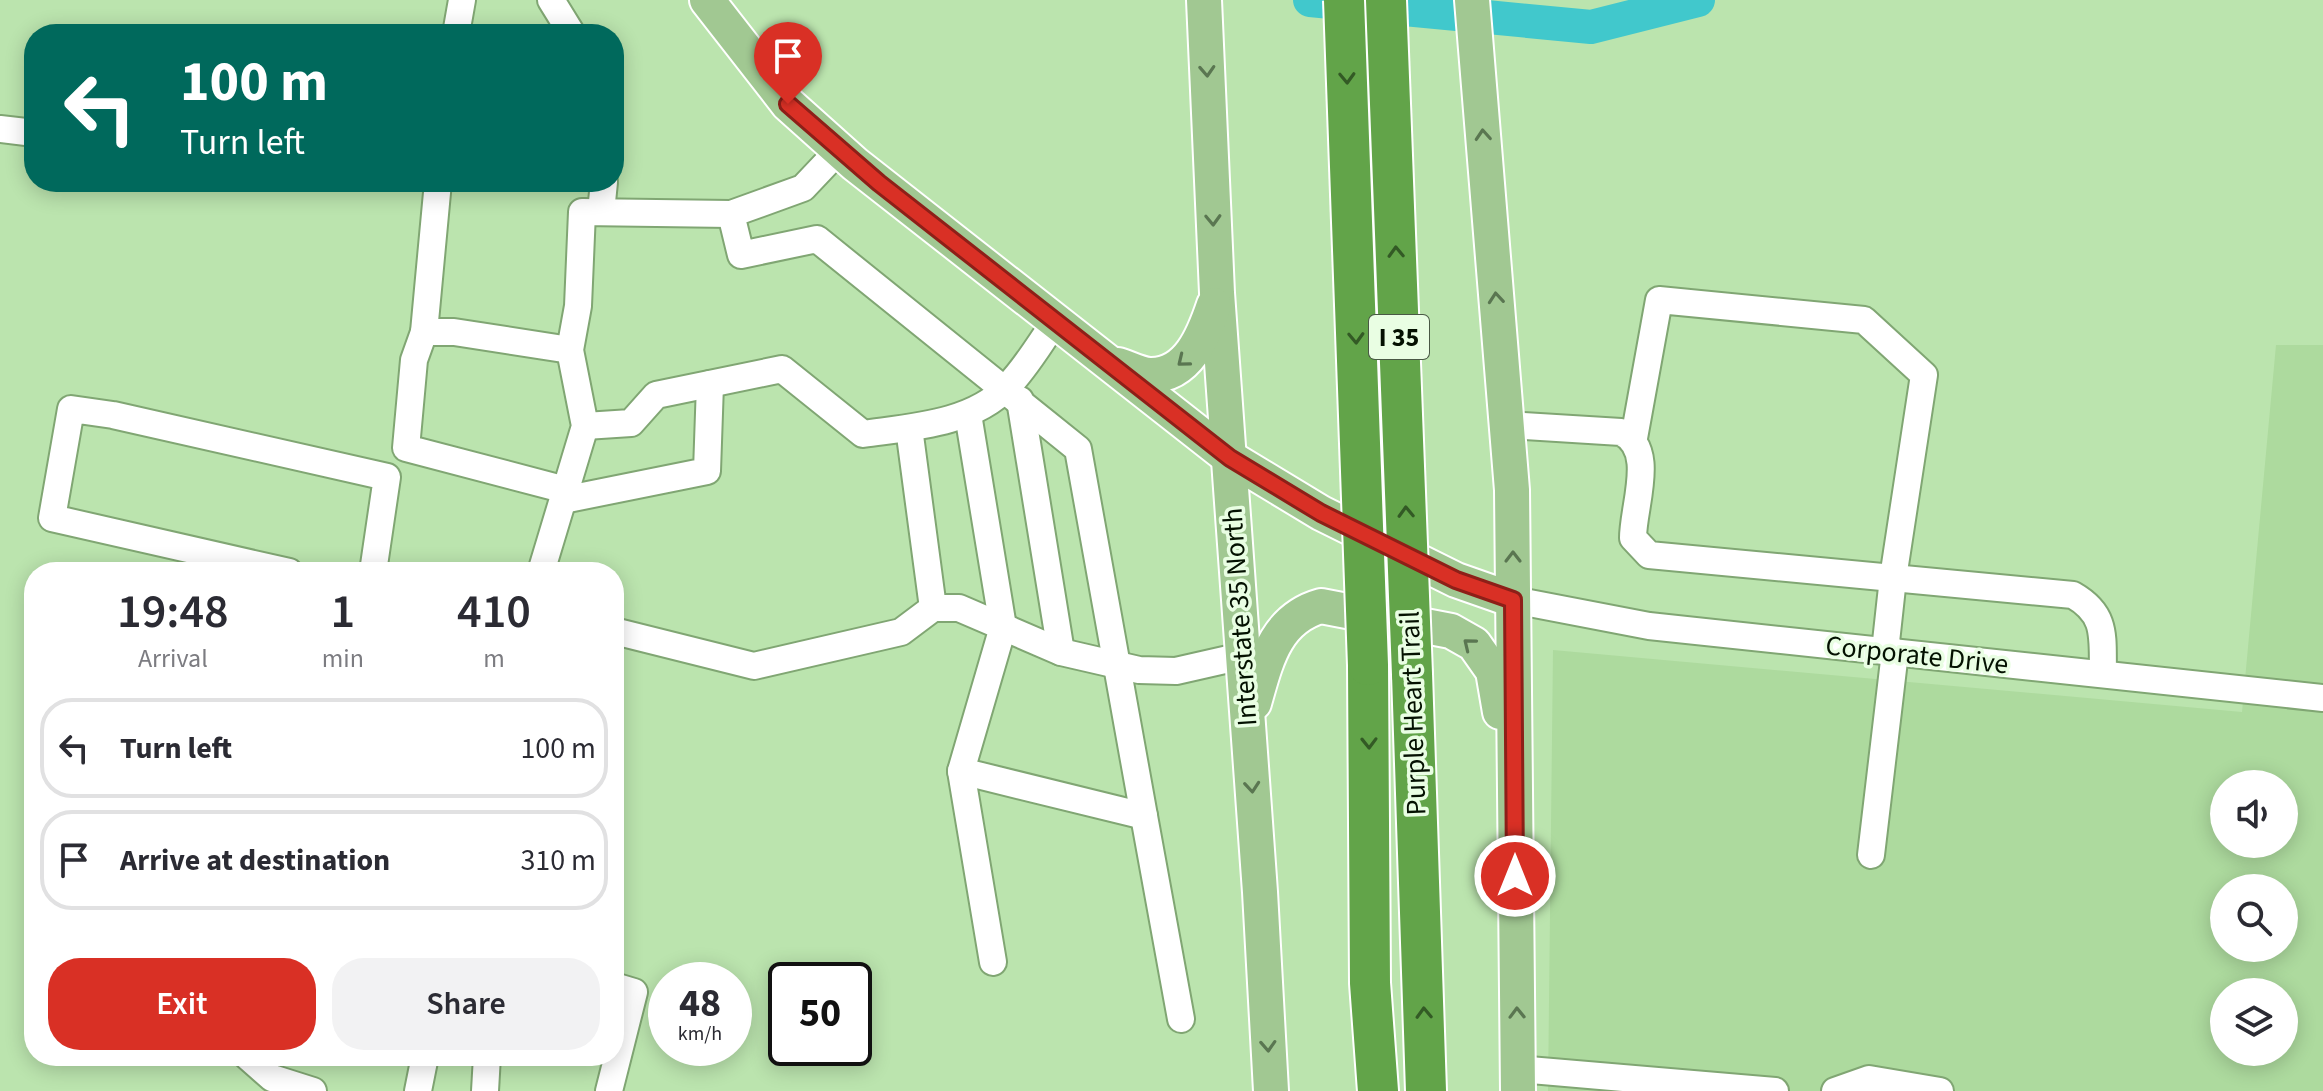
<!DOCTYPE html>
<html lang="en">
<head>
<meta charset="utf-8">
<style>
  body { margin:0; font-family:"Source Sans 3",sans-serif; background:#f2f2f3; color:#2b2b33; height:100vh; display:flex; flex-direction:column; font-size:30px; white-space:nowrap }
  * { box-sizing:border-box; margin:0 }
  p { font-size:26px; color:#7c7c81 }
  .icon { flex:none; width:44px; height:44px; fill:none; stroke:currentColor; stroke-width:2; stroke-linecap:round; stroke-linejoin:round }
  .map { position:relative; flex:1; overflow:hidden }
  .details { position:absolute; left:24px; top:562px; width:600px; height:504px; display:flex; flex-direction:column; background:#fff; border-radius:32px; box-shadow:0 4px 20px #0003 }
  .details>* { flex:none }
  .hud { position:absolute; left:24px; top:24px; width:600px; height:168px; border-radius:32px; box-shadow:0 4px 20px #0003; background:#00695c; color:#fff; overflow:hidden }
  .controls { position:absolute; left:2210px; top:770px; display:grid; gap:16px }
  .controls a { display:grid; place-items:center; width:88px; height:88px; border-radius:50%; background:#fff; box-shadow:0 4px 20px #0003; font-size:40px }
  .speed { position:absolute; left:648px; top:962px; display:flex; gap:16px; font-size:40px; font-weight:700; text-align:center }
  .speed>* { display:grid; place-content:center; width:104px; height:104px; border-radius:50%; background:#fff; box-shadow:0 4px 20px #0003; line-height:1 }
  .speed small { font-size:20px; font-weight:400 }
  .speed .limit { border:4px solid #111; border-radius:12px; background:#fff; color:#111 }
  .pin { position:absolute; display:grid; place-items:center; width:68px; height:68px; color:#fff; margin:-82px -34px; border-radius:50% 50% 50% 0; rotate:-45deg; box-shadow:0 0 8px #0007 }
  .pin .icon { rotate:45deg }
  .me { position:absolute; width:88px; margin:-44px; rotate:0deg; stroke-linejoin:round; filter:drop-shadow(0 0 6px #0008) }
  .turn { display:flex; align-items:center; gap:28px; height:168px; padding:0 24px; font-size:36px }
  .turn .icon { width:104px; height:104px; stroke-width:2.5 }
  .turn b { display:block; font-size:56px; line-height:68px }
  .eta { display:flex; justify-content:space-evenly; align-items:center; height:136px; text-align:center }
  .eta b { font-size:48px; font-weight:600; line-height:56px }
  .button { display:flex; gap:16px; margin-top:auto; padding:16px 24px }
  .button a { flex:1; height:92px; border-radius:32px; background:#d93025; color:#fff; font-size:32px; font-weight:600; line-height:92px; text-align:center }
  .button a+a { background:#f2f2f3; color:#2b2b33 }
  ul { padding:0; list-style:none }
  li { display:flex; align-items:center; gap:24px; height:100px; margin:0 16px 12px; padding:0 8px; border:4px solid #e1e1e2; border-radius:32px }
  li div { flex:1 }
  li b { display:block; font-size:30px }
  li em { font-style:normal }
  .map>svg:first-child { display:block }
</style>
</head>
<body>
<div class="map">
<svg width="2323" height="1091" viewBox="0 0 2323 1091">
  <rect width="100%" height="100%" fill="#bbe4ae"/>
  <!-- built -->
  <path fill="#adda9e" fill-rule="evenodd" d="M 2276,345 L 2323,345 L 2323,1091 L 1548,1091 L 1553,650 L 2242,712 ZM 2224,784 L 2284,784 L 2284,844 L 2224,844 ZM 2224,888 L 2284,888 L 2284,948 L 2224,948 ZM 2224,992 L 2284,992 L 2284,1052 L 2224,1052 Z"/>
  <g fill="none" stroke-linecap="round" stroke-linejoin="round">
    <!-- river -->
    <polyline stroke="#41c8cc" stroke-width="34" points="1310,0 1591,27 1698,0"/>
    <!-- minor casing -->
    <g stroke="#80a673" stroke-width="30">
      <g id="minor">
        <polyline points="551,0 572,34"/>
        <polyline points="456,34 462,0"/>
        <polyline points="0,129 26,132"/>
        <polyline points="839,150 803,188 731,214 741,255 817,239 1078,449 1144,816 961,771 1003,627 968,414"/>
        <polyline points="438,182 424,332 454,332 570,350"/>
        <polyline points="601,212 604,182"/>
        <polyline points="424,332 414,360 406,448 566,490"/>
        <polyline points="1020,400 1061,652"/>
        <path d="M 1507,425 L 1621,432 C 1657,449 1633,505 1633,538 L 1649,555 L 2073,595 C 2108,615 2102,638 2103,674"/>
        <path d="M 585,426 L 631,423 L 656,395 L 782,369 L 863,434 C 911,427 972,424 1007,387 C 1026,368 1040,343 1055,322"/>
        <polyline points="909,428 933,608"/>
        <polyline points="1634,438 1659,300 1864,320 1924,375 1893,578 1885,651"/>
        <polyline points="563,500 707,471 710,384"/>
        <polyline points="289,572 52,518 71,409 113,415 387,477 373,572"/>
        <polyline points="541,572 585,426 570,350 578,306 582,212 731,214"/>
        <polyline points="1513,600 1649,626 2323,698"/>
        <polyline points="614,631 754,666 901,632 933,608 959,608 1061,652 1139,670 1176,671 1242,656"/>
        <polyline points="961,771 993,962"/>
        <polyline points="1144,816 1181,1019"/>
        <polyline points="1871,855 1895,652"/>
        <polyline points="247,1056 272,1078 313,1091"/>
        <polyline points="1518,1069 1775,1091"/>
        <polyline points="418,1091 425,1056"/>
        <polyline points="485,1091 487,1056"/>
        <polyline points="609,1091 634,992 614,986"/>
        <polyline points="1835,1091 1869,1079 1940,1091"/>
      </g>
    </g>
    <!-- major casing -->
    <g stroke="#fff" stroke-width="38">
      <g id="major">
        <polyline points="707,0 788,104 855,164 1230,458 1321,513 1456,580 1513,600"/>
        <polyline points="1204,0 1217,293 1260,892 1271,1091"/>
        <polyline points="1472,0 1512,490 1518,1091"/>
        <path d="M 1118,365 C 1128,368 1139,374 1149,375 C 1188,377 1204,335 1214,305"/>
        <path d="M 1254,703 C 1266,661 1275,619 1321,606 L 1451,631 L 1474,644 L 1493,671 L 1500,712"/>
      </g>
    </g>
    <!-- highway casing -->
    <g stroke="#fff" stroke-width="44">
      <g id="highway">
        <polyline points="1368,665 1370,983 1378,1091"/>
        <polyline points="1412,674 1426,1091"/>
      </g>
    </g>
    <!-- minor -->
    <use href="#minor" stroke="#fff" stroke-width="26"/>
    <!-- major -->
    <use href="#major" stroke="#a1c892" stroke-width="34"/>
    <!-- highway -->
    <use href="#highway" stroke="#62a449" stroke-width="40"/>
    <!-- highway-bridge casing -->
    <g stroke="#fff" stroke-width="44" stroke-linecap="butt">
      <g id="highway-bridge">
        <polyline points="1344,0 1368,665"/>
        <polyline points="1386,0 1412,674"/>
      </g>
    </g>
    <!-- highway-bridge -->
    <use href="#highway-bridge" stroke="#62a449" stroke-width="40"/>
  </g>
  <!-- one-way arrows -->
  <defs><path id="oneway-chevron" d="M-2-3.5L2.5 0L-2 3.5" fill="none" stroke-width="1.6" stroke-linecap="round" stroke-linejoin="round" transform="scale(2)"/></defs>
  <g stroke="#5a7651">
    <use href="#oneway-chevron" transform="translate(1207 71) rotate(87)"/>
    <use href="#oneway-chevron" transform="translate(1483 135) rotate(-94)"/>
    <use href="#oneway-chevron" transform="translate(1213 220) rotate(88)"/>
    <use href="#oneway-chevron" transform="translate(1496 298) rotate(-95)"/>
    <use href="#oneway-chevron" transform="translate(1183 361) rotate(141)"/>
    <use href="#oneway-chevron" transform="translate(1513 557) rotate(-90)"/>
    <use href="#oneway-chevron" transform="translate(1469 644) rotate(-141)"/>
    <use href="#oneway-chevron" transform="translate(1252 787) rotate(85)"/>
    <use href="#oneway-chevron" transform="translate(1517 1013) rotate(-91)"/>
    <use href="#oneway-chevron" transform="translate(1268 1046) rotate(87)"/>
  </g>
  <g stroke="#335a25">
    <use href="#oneway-chevron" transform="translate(1347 78) rotate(88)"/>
    <use href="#oneway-chevron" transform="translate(1396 252) rotate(-92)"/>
    <use href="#oneway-chevron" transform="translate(1356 338) rotate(88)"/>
    <use href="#oneway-chevron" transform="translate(1406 512) rotate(-92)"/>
    <use href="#oneway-chevron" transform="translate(1369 743) rotate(89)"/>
    <use href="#oneway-chevron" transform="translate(1424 1013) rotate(-92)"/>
  </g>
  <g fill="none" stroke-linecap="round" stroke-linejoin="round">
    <!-- route casing -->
    <g stroke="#8d1f18" stroke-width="20">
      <polyline id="route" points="788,104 879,183 1230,458 1321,513 1456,580 1513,600 1515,876"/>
    </g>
    <!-- route -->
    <use href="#route" stroke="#d93025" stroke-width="14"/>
  </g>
  <g text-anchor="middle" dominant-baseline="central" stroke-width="7" stroke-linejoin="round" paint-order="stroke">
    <!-- shield labels -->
    <rect fill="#e9fee3" stroke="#495845" stroke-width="2" x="1369" y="315" width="60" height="44" rx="6"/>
    <g font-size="26" font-weight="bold" fill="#041101">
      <text x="1399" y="337">I 35</text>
    </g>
    <!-- street labels -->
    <g font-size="28" fill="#041101" stroke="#e9fee3">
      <text transform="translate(1240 617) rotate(-94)">Interstate 35 North</text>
      <text transform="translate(1917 655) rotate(6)">Corporate Drive</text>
      <text transform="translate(1413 713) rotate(-92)">Purple Heart Trail</text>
    </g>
  </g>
</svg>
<div class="controls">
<a><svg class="icon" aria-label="sound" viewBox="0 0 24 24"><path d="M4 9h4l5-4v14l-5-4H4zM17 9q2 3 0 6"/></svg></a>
<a><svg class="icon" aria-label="search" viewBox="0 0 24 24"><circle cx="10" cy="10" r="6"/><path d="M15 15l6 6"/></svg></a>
<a><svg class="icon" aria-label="layers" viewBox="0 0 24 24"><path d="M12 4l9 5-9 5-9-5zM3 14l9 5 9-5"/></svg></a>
</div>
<div class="speed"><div>48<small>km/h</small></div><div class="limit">50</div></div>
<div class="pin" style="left:788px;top:104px;background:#d93025"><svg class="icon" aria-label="arrive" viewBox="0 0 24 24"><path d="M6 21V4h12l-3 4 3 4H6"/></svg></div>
<svg class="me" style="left:1515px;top:876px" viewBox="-20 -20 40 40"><circle r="17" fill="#d93025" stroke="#fff" stroke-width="3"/><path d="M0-11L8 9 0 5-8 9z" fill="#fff"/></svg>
<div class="hud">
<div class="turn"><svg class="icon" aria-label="left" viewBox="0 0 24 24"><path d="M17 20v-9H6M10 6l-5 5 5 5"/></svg><div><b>100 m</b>Turn left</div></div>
</div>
<section class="details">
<div class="eta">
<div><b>19:48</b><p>Arrival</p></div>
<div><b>1</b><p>min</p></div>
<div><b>410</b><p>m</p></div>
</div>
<ul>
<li><svg class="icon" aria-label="left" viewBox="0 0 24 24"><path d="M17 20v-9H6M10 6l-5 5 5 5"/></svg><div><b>Turn left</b></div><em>100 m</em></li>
<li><svg class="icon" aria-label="arrive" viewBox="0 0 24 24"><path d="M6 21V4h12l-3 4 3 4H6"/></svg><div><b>Arrive at destination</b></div><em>310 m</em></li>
</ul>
<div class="button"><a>Exit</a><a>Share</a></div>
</section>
</div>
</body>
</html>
